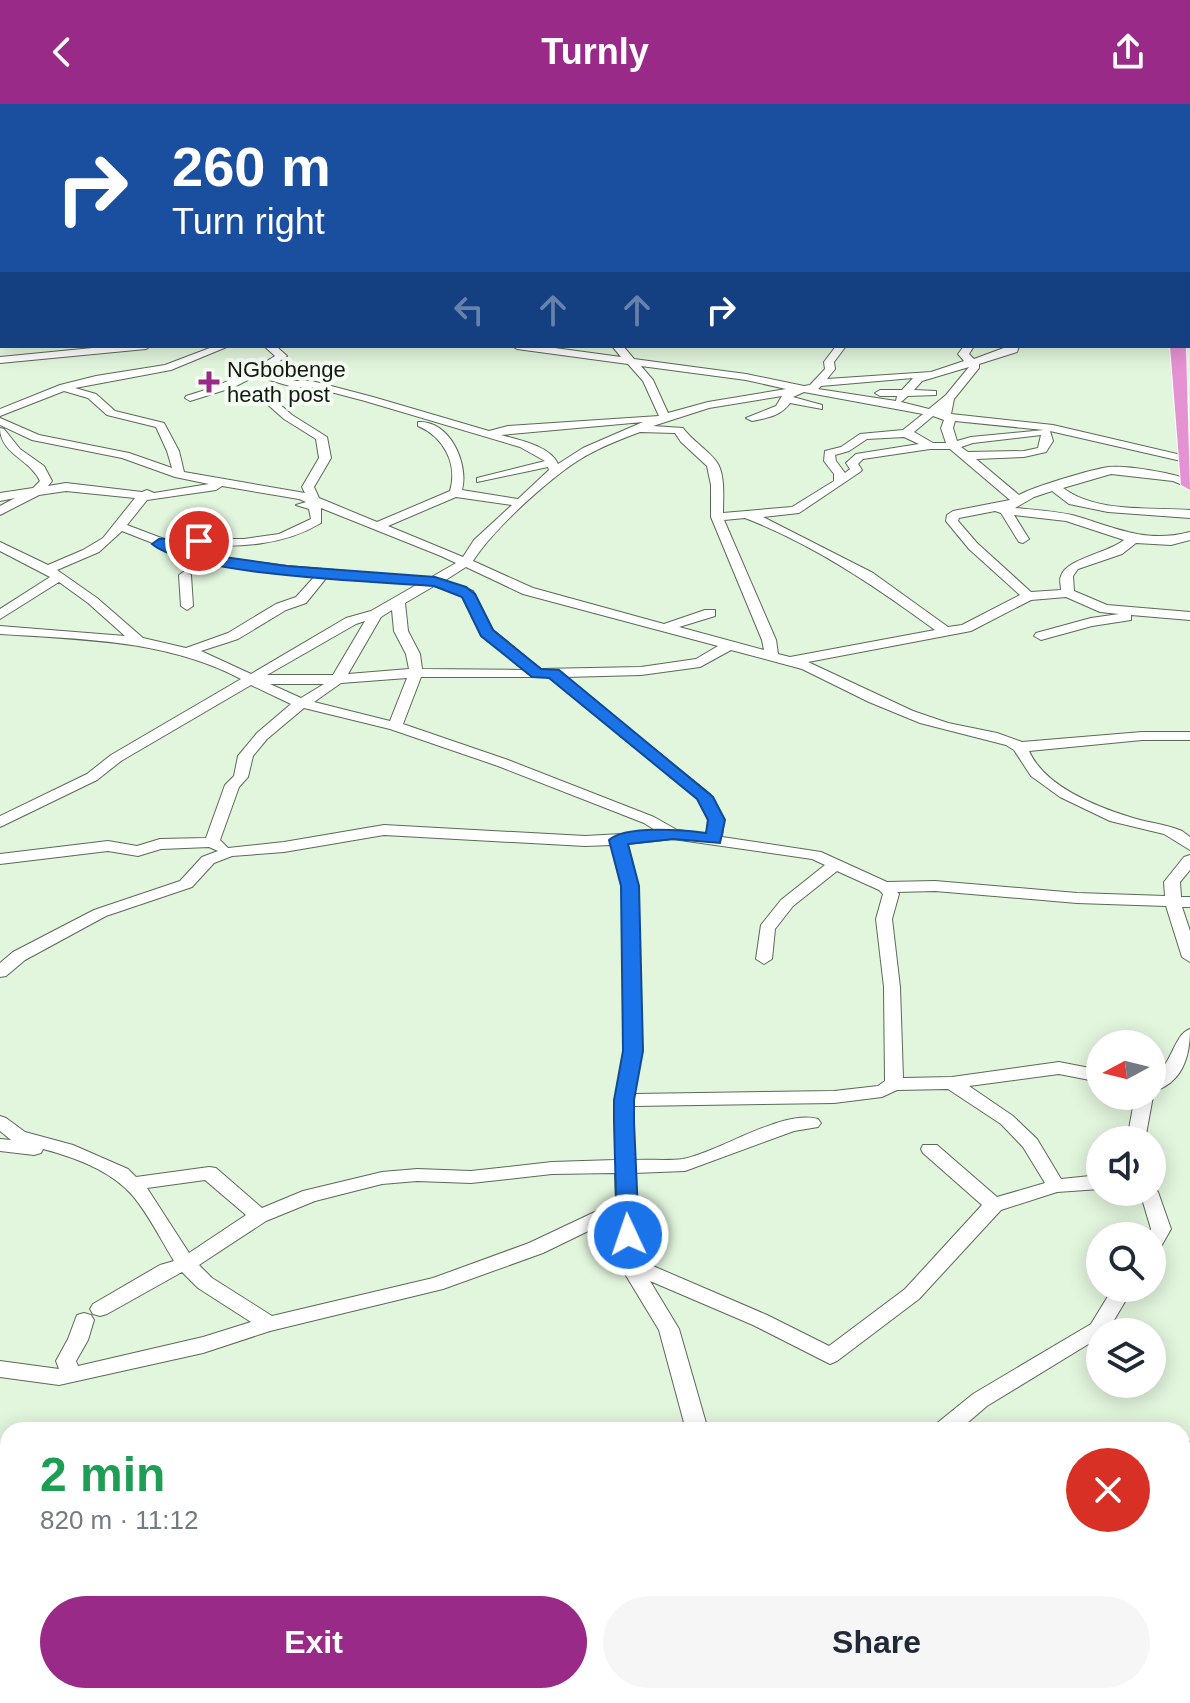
<!DOCTYPE html>
<html lang="en">
<head>
<meta charset="utf-8">
<style>
  body { margin:0; font-family:Helvetica,sans-serif; background:#f6f6f7; color:#1f2937; height:100vh; display:flex; flex-direction:column; font-size:30px; white-space:nowrap }
  * { box-sizing:border-box; margin:0 }
  p { font-size:26px; color:#747a83 }
  .icon { flex:none; width:44px; height:44px; fill:none; stroke:currentColor; stroke-width:2; stroke-linecap:round; stroke-linejoin:round }
  .map { position:relative; flex:1; overflow:hidden }
  .side { position:absolute; left:0px; top:1318px; width:1190px; height:282px; display:flex; flex-direction:column; background:#fff; border-radius:24px 24px 0 0; box-shadow:0 4px 20px #0003 }
  .side>* { flex:none }
  .hud { position:absolute; left:0px; top:0px; width:1190px; height:244px; box-shadow:0 4px 20px #0003; background:#1a4fa0; color:#fff; overflow:hidden }
  .needle { width:52px; rotate:263deg }
  .fabs { position:absolute; left:1086px; top:926px; display:grid; gap:16px }
  .fabs a { display:grid; place-items:center; width:80px; height:80px; border-radius:50%; background:#fff; box-shadow:0 4px 20px #0003; font-size:40px }
  .pin { position:absolute; display:grid; place-items:center; width:68px; height:68px; color:#fff; margin:-34px; border:4px solid #fff; border-radius:50%; box-shadow:0 2px 8px #0007 }
  .me { position:absolute; width:88px; margin:-44px; rotate:357deg; stroke-linejoin:round; filter:drop-shadow(0 0 6px #0008) }
  .turn { display:flex; align-items:center; gap:28px; height:168px; padding:0 40px; font-size:36px }
  .turn .icon { width:104px; height:104px; stroke-width:2.5 }
  .turn b { display:block; font-size:56px; line-height:68px }
  .lanes { display:flex; align-items:center; height:76px; padding:0 40px; background:#0003; justify-content:center; gap:40px; direction:ltr }
  .lanes .off { opacity:.35 }
  .round { display:grid; place-items:center; flex:none; width:84px; height:84px; border-radius:42px; background:#f6f6f7 }
  .head { display:flex; align-items:center; justify-content:space-between; height:136px; padding:0 40px }
  h1 { font-size:48px; font-weight:700; line-height:60px; color:#1e9e55 }
  .action { display:flex; gap:16px; margin-top:auto; padding:16px 40px }
  .action a { flex:1; height:92px; border-radius:48px; background:#9a2a88; color:#fff; font-size:32px; font-weight:700; line-height:92px; text-align:center }
  .action a+a { background:#f6f6f7; color:#1f2937 }
  header { display:flex; justify-content:space-between; align-items:center; height:104px; padding:0 40px; background:#9a2a88; color:#fff; font-size:36px; font-weight:700 }
  .map>svg:first-child { display:block }
</style>
</head>
<body>
<header><svg class="icon" aria-label="back" viewBox="0 0 24 24"><path d="M15 5l-7 7 7 7"/></svg>Turnly<svg class="icon" aria-label="share" viewBox="0 0 24 24"><path d="M12 15V3M7 8l5-5 5 5M5 13v7h14v-7"/></svg></header>
<div class="map">
<svg width="1190" height="1599" viewBox="0 0 1190 1599">
  <rect width="100%" height="100%" fill="#e2f5dd"/>
  <g fill="none" stroke-linecap="round" stroke-linejoin="round">
    <!-- minor casing -->
    <g stroke="#5a6a56" stroke-width="2">
      <g id="minor">
        <polygon points="796,0 807,0 809,2 798,2"/>
        <polygon points="924,0 936,0 938,2 926,2"/>
        <polygon points="1050,0 1059,0 1061,2 1052,2"/>
        <rect x="1188" y="16" width="2" height="5"/>
        <rect x="1188" y="45" width="2" height="6"/>
        <polygon points="1190,71 1190,77 1188,78 1188,72"/>
        <rect x="0" y="79" width="2" height="6"/>
        <polygon points="1188,90 1190,91 1190,97 1188,96"/>
        <rect x="1188" y="163" width="2" height="6"/>
        <polygon points="0,164 2,165 2,171 0,170"/>
        <rect x="1188" y="189" width="2" height="6"/>
        <polygon points="0,209 2,209 0,216"/>
        <rect x="1188" y="221" width="2" height="6"/>
        <polygon points="113,242 151,242 146,245 0,259 0,253"/>
        <path d="M 215,242 L 229,242 L 171,266 L 75,284 L 96,290 L 115,307 L 164,319 L 179,347 L 184,368 L 305,389 L 302,383 L 319,354 L 316,335 L 284,315 L 267,300 L 235,292 L 225,286 L 190,297 L 185,294 L 186,292 C 218,283 247,270 275,252 L 264,242 L 276,242 L 287,252 L 264,268 L 294,277 L 312,277 L 373,293 L 489,327 L 508,322 L 659,312 L 643,277 L 628,260 L 517,245 L 512,242 L 540,242 L 621,253 L 612,242 L 623,242 L 634,255 L 746,270 L 804,282 L 810,281 L 825,265 L 824,258 L 836,242 L 846,242 L 834,258 L 835,265 L 827,275 L 931,268 L 964,257 L 958,250 L 964,242 L 974,242 L 969,250 L 974,255 L 1009,242 L 1019,242 L 1017,248 L 979,260 L 979,264 L 954,295 L 951,310 L 1053,321 L 1190,353 L 1190,359 L 1050,327 L 1053,337 L 1046,348 L 1024,353 L 976,355 L 1019,391 C 1033,383 1092,365 1109,363 C 1127,361 1173,369 1190,376 L 1190,384 L 1173,377 L 1111,370 L 1063,384 C 1096,409 1150,403 1190,406 L 1190,414 L 1108,408 L 1069,400 L 1052,387 L 1034,393 L 1015,404 C 1034,406 1054,407 1072,411 C 1115,423 1144,440 1190,428 L 1190,436 L 1171,441 L 1136,439 L 1122,450 L 1078,465 L 1073,472 L 1074,487 L 1107,501 L 1190,508 L 1190,516 L 1131,511 L 1131,516 L 1092,522 L 1041,536 L 1034,532 L 1036,529 L 1091,514 L 1119,510 L 1100,508 L 1066,493 L 1031,496 L 971,527 L 808,558 L 913,607 L 948,619 L 997,629 L 1022,638 L 1142,628 L 1190,628 L 1190,636 L 1142,636 L 1029,647 C 1045,683 1097,703 1133,714 C 1149,719 1166,720 1182,727 L 1190,733 L 1190,746 L 1164,730 L 1110,717 L 1060,693 L 1031,672 L 1014,646 L 1006,641 L 920,619 L 869,598 L 802,565 L 731,546 L 700,563 L 641,571 L 565,573 L 710,690 L 724,716 L 722,733 L 821,748 L 887,778 L 935,777 L 1077,789 L 1165,792 L 1164,778 L 1184,753 L 1190,751 L 1190,766 L 1180,778 L 1181,793 L 1190,793 L 1190,803 L 1182,803 L 1190,827 L 1190,858 L 1182,853 L 1166,802 L 1077,799 L 935,787 L 897,788 L 899,790 L 892,815 L 900,883 L 903,974 L 952,973 L 1059,958 L 1100,966 L 1100,978 L 1059,970 L 969,982 L 1013,1012 L 1037,1035 L 1061,1075 L 1100,1071 L 1100,1085 L 1057,1088 L 1001,1106 L 919,1195 L 837,1257 L 830,1260 L 753,1221 L 650,1177 L 679,1225 L 708,1326 L 686,1326 L 659,1226 L 619,1160 L 617,1113 L 543,1149 L 443,1185 L 270,1227 L 203,1249 L 59,1281 L 0,1273 L 0,1257 L 59,1265 L 56,1257 L 68,1235 L 77,1211 L 84,1209 L 91,1211 L 94,1216 L 88,1236 L 76,1257 L 78,1262 L 203,1233 L 251,1218 L 198,1184 L 182,1168 L 107,1210 L 100,1212 L 93,1210 L 90,1205 L 93,1200 L 160,1161 L 174,1157 C 161,1136 149,1111 133,1092 C 112,1067 74,1053 43,1045 L 41,1049 L 34,1051 L 0,1047 L 0,1035 L 11,1036 L 0,1027 L 0,1012 L 6,1014 L 25,1028 L 73,1041 L 128,1065 L 136,1073 L 209,1063 L 216,1064 L 262,1104 L 303,1087 L 382,1068 L 417,1065 L 471,1067 L 552,1058 L 615,1056 L 615,996 L 624,947 L 622,782 L 612,741 L 585,742 L 384,731 L 284,748 L 232,752 L 214,759 L 192,783 L 106,812 L 25,856 L 6,872 L 0,873 L 0,859 L 13,848 L 94,806 L 180,777 L 202,753 L 218,747 L 209,743 L 161,745 L 138,752 L 108,747 L 0,760 L 0,750 L 108,737 L 137,742 L 160,735 L 206,734 L 225,681 L 234,672 L 238,652 L 257,629 L 291,600 L 251,581 L 121,657 L 97,676 L 0,723 L 0,712 L 87,670 L 111,651 L 241,575 C 167,536 82,535 0,530 L 0,522 L 125,532 L 88,499 L 59,478 L 0,515 L 0,505 L 50,473 L 0,447 L 0,438 L 48,461 L 83,446 L 103,434 L 135,394 L 66,387 L 39,391 L 0,411 L 0,402 L 15,394 L 0,397 L 0,389 L 33,384 L 40,377 C 30,355 0,350 0,324 L 4,325 L 20,345 L 44,362 L 52,377 L 48,382 L 66,379 L 142,388 L 147,386 L 154,389 L 209,380 L 175,373 L 122,354 L 32,336 L 0,321 L 0,314 L 39,331 L 129,349 L 172,364 L 167,347 L 156,323 L 107,311 L 88,294 L 64,287 L 0,312 L 0,305 L 60,281 L 96,272 L 165,261 ZM 641,262 L 746,276 L 786,285 L 708,298 L 668,309 L 653,276 ZM 969,263 L 946,291 L 929,305 L 901,298 L 908,292 L 936,291 L 936,287 L 914,286 L 922,277 ZM 256,272 L 293,283 L 312,283 L 365,297 L 520,343 L 545,357 L 477,374 L 477,378 L 548,363 L 549,366 L 518,395 L 462,386 C 469,360 450,316 418,318 L 418,322 C 444,333 458,360 450,387 L 377,418 L 319,394 L 314,383 L 331,354 L 327,333 L 292,311 L 275,296 L 243,288 L 234,283 ZM 913,274 L 902,286 L 880,286 L 875,289 L 880,292 L 897,292 L 896,297 L 818,285 L 821,282 ZM 804,288 L 923,310 L 903,326 L 860,330 L 841,343 L 825,347 L 824,357 L 834,370 L 834,377 L 792,403 L 723,409 C 723,394 725,376 719,362 C 714,350 692,337 683,324 L 653,322 L 709,304 L 782,292 L 776,302 L 746,314 L 752,317 C 767,314 781,312 790,299 L 822,305 L 822,301 L 793,293 ZM 933,312 L 944,316 L 941,324 L 946,339 L 933,339 L 914,328 ZM 955,317 L 1044,326 L 971,333 L 957,337 L 953,324 ZM 643,318 L 583,344 L 558,360 C 550,342 519,336 501,331 ZM 640,328 L 675,329 L 681,338 L 707,362 L 711,381 L 711,413 L 762,536 L 764,546 L 679,523 L 715,512 L 715,506 L 705,506 L 664,520 L 533,484 L 473,457 C 493,425 559,364 593,348 C 608,340 624,334 640,328 ZM 1041,331 L 1038,344 L 1024,347 L 968,348 L 961,343 L 973,339 ZM 904,333 L 919,340 L 856,350 L 846,359 L 850,365 L 845,369 L 836,357 L 835,351 L 849,347 L 867,335 ZM 930,345 L 950,345 L 1010,396 L 953,407 L 947,411 L 946,417 L 969,445 L 1020,491 L 962,521 L 948,523 L 873,469 L 763,413 L 799,409 L 860,368 L 862,366 L 858,360 L 863,355 ZM 222,382 L 299,395 L 306,398 L 296,401 L 309,405 L 311,415 L 279,430 L 244,435 L 164,435 L 127,421 L 147,396 L 216,386 ZM 456,393 L 512,401 L 474,436 L 463,453 L 388,422 ZM 321,404 L 441,452 L 456,459 L 430,474 L 287,462 L 203,451 L 182,442 C 231,442 278,445 321,419 ZM 995,407 L 1001,409 L 1019,438 L 1023,439 L 1029,435 L 1014,411 L 1066,417 L 1124,436 C 1108,449 1066,455 1061,472 C 1059,476 1061,481 1061,486 L 1031,488 L 977,439 L 958,417 L 959,414 ZM 745,414 C 814,441 875,482 935,526 L 790,553 L 778,550 L 776,536 L 724,416 ZM 122,427 L 201,458 L 315,472 L 296,493 L 276,500 L 228,529 L 186,544 L 143,534 L 97,494 L 57,466 L 99,448 ZM 466,463 L 523,490 L 718,542 L 696,555 L 641,563 L 541,565 L 493,526 L 473,487 L 444,477 ZM 327,473 L 418,480 L 371,507 L 346,514 L 251,570 L 201,547 L 238,535 L 286,506 L 306,499 ZM 434,482 L 463,492 L 482,531 L 524,566 L 422,565 L 420,550 L 408,527 L 405,499 ZM 392,506 L 394,527 L 406,550 L 409,565 L 348,570 L 381,513 ZM 365,517 L 333,571 L 267,571 L 356,520 ZM 421,573 L 549,573 L 699,695 L 708,716 L 707,730 L 677,726 L 654,713 L 508,656 L 403,620 ZM 407,574 L 390,617 L 314,598 L 341,579 ZM 270,580 L 324,580 L 301,594 ZM 304,604 L 390,625 L 498,662 L 644,719 L 658,728 L 585,732 L 384,721 L 284,738 L 228,744 L 220,736 L 239,683 L 248,673 L 253,652 L 267,635 ZM 673,735 L 812,755 L 825,761 L 781,796 L 761,821 L 756,855 L 764,860 L 772,855 L 775,825 L 793,802 L 837,767 L 879,786 L 883,790 L 876,815 L 884,883 L 885,977 L 878,982 L 834,987 L 634,990 L 642,947 L 638,782 L 627,740 ZM 948,985 L 1001,1020 L 1023,1043 L 1045,1079 L 997,1093 L 937,1041 L 923,1041 L 921,1045 L 923,1049 L 982,1101 L 905,1185 L 829,1242 L 767,1211 L 639,1156 L 634,1069 L 685,1067 L 794,1027 L 818,1023 L 821,1019 L 818,1015 C 782,1005 720,1048 683,1055 C 667,1057 649,1055 633,1056 L 633,1002 L 834,999 L 882,993 L 897,986 ZM 615,1069 L 616,1098 L 529,1139 L 433,1174 L 272,1212 L 212,1174 L 199,1161 L 266,1117 L 315,1097 L 382,1080 L 417,1077 L 471,1079 L 552,1070 ZM 205,1076 L 246,1111 L 189,1149 L 147,1084 Z"/>
        <polygon points="185,467 191,471 193,502 187,506 181,502 179,471"/>
        <path d="M 1190,925 C 1190,954 1182,979 1152,988 L 1152,974 C 1173,961 1173,931 1190,925 Z"/>
        <polygon points="1152,990 1153,992 1145,1036 1127,1036 1135,992"/>
        <polygon points="1152,1082 1158,1088 1171,1125 1159,1146 1152,1148 1152,1132 1147,1132 1151,1125 1140,1088 1152,1088"/>
        <polygon points="1113,1184 1133,1184 1107,1228 1100,1228 1100,1233 987,1302 959,1326 933,1326 936,1320 973,1290 1091,1220"/>
        <polygon points="1190,1338 1190,1356 1182,1359 1182,1341"/>
        <polygon points="789,1592 814,1592 811,1599 786,1599"/>
        <polygon points="917,1592 952,1592 955,1599 920,1599"/>
      </g>
    </g>
    <!-- highway casing -->
    <g stroke="#fff" stroke-width="2">
      <g id="highway">
        <polygon points="1190,202 1190,214 1188,215 1188,203"/>
        <polygon points="1170,242 1186,242 1190,386 1181,381"/>
      </g>
    </g>
    <!-- minor -->
    <use href="#minor" fill="#fff" fill-rule="evenodd"/>
    <!-- highway -->
    <use href="#highway" fill="#e592d2" fill-rule="evenodd"/>
  </g>
  <!-- route -->
  <path fill="#1a73e8" stroke="#114b97" stroke-width="2" d="M 199,433 L 204,434 L 204,440 L 181,442 L 203,450 L 287,462 L 435,473 L 466,483 L 475,490 L 493,526 L 541,565 L 559,566 L 713,693 L 725,716 L 720,739 L 673,735 L 628,740 L 639,782 L 643,947 L 634,996 L 634,1018 L 639,1131 L 635,1136 L 620,1136 L 617,1131 L 614,1018 L 614,996 L 623,947 L 621,782 L 609,736 C 626,721 684,726 706,729 L 708,716 L 697,695 L 549,574 L 532,573 L 481,532 L 462,493 L 434,482 C 378,478 189,471 152,440 L 159,435 Z"/>
  <!-- markers -->
  <path fill="#9a2a88" stroke="#f7fef5" stroke-width="3" d="M205 266h8v8h8v8h-8v8h-8v-8h-8v-8h8z"/>
  <g text-anchor="middle" dominant-baseline="central" stroke-width="8" stroke-linejoin="round" paint-order="stroke">
    <!-- far-poi labels -->
    <g font-size="22" fill="#131a12" stroke="#f7fef5" text-anchor="start">
      <text x="227" y="265">NGbobenge<tspan x="227" dy="25">heath post</tspan></text>
    </g>
  </g>
</svg>
<div class="fabs">
<a><svg class="needle" viewBox="-14 -14 28 28"><path d="M0-13l5 13h-10z" fill="#e53935"/><path d="M0 13l5-13h-10z" fill="#747a83"/></svg></a>
<a><svg class="icon" aria-label="sound" viewBox="0 0 24 24"><path d="M4 9h4l5-4v14l-5-4H4zM17 9q2 3 0 6"/></svg></a>
<a><svg class="icon" aria-label="search" viewBox="0 0 24 24"><circle cx="10" cy="10" r="6"/><path d="M15 15l6 6"/></svg></a>
<a><svg class="icon" aria-label="layers" viewBox="0 0 24 24"><path d="M12 4l9 5-9 5-9-5zM3 14l9 5 9-5"/></svg></a>
</div>
<div class="pin" style="left:199px;top:437px;background:#d93025"><svg class="icon" aria-label="arrive" viewBox="0 0 24 24"><path d="M6 21V4h12l-3 4 3 4H6"/></svg></div>
<svg class="me" style="left:628px;top:1131px" viewBox="-20 -20 40 40"><circle r="17" fill="#1a73e8" stroke="#fff" stroke-width="3"/><path d="M0-11L8 9 0 5-8 9z" fill="#fff"/></svg>
<div class="hud">
<div class="turn"><svg class="icon" aria-label="right" viewBox="0 0 24 24"><path d="M7 20v-9h11M14 6l5 5-5 5"/></svg><div><b>260 m</b>Turn right</div></div>
<div class="lanes"><svg class="icon off" aria-label="left" viewBox="0 0 24 24"><path d="M17 20v-9H6M10 6l-5 5 5 5"/></svg><svg class="icon off" aria-label="ahead" viewBox="0 0 24 24"><path d="M12 20V5M6 11l6-6 6 6"/></svg><svg class="icon off" aria-label="ahead" viewBox="0 0 24 24"><path d="M12 20V5M6 11l6-6 6 6"/></svg><svg class="icon" aria-label="right" viewBox="0 0 24 24"><path d="M7 20v-9h11M14 6l5 5-5 5"/></svg></div>
</div>
<section class="side">
<div class="head"><div><h1>2 min</h1><p>820 m · 11:12</p></div><a class="round" style="background:#d93025;color:#fff"><svg class="icon" aria-label="close" viewBox="0 0 24 24"><path d="M6 6l12 12M18 6L6 18"/></svg></a></div>
<div class="action"><a>Exit</a><a>Share</a></div>
</section>
</div>
</body>
</html>
